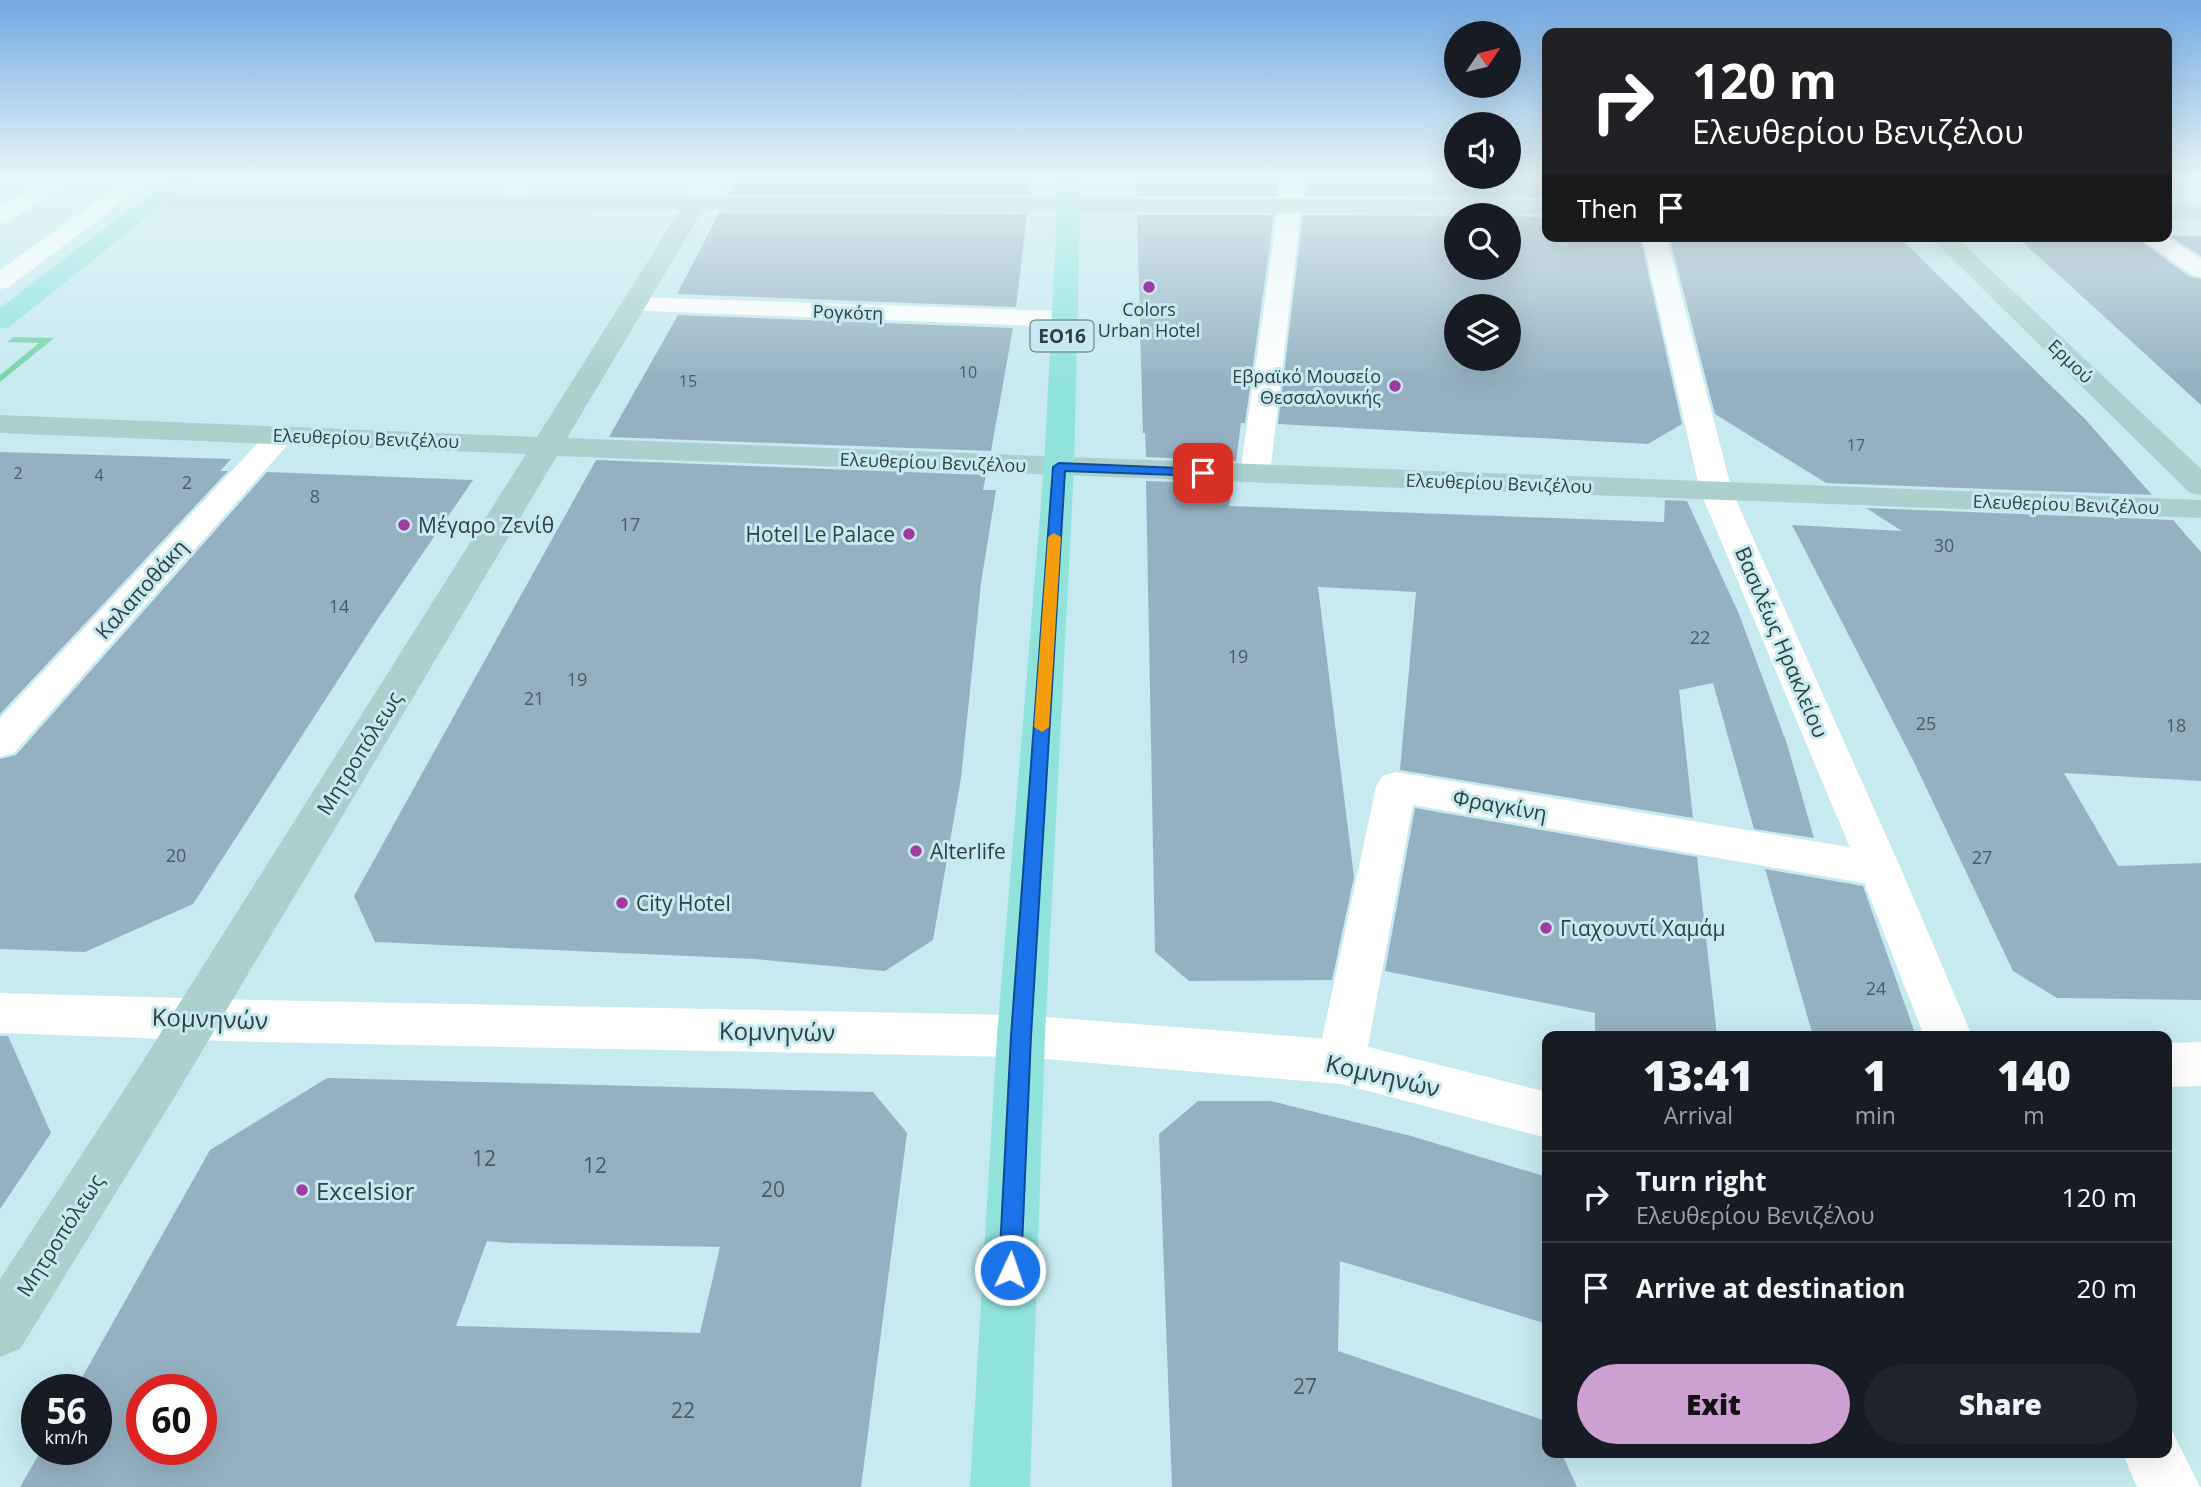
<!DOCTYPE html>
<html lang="en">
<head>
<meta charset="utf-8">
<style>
  body { margin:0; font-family:"Open Sans",sans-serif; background:#20242c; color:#f1f3f6; height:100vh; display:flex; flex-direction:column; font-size:26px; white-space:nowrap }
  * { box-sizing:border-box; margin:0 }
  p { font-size:23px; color:#9ea1a6 }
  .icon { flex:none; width:38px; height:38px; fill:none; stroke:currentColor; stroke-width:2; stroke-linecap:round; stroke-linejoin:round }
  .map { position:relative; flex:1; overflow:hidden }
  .sheet { position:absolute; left:1542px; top:1031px; width:630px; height:427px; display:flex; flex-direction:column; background:#171b24; border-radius:14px; box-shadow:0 7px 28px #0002 }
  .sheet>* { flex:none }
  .banner { position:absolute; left:1542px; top:28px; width:630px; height:214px; border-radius:14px; box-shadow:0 7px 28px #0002; background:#202124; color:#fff; overflow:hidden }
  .needle { width:46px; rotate:55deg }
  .tools { position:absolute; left:1444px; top:21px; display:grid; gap:14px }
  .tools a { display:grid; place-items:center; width:77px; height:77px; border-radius:50%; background:#171b24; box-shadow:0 7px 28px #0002; font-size:35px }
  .speed { position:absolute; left:21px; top:1374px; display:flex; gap:14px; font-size:35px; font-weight:700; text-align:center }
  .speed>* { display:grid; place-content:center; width:91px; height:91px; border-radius:50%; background:#171b24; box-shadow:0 7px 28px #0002; line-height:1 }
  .speed small { font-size:18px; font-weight:400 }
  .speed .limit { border:10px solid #d22; background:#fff; color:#111 }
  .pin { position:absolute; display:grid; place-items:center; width:60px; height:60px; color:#fff; margin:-30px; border-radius:14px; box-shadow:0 4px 10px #0006 }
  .me { position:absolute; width:77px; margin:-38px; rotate:3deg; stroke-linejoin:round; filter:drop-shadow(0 0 5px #0008) }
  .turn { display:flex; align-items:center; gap:24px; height:147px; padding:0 35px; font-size:32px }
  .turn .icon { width:91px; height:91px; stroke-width:2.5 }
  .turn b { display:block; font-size:49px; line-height:60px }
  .then { display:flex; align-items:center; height:66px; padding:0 35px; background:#0003; gap:14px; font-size:26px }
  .eta { display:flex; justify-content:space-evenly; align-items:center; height:119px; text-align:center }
  .eta b { font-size:42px; font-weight:800; line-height:49px }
  .primary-button { display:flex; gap:14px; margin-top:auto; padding:14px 35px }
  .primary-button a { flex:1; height:80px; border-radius:42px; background:#cca0d0; color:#111; font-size:28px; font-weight:800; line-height:80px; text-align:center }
  .primary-button a+a { background:#20242c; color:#f1f3f6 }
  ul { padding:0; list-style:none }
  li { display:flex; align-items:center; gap:21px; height:91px; padding:0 35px; border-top:2px solid #363941 }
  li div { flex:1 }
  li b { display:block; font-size:26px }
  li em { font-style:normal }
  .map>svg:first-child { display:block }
</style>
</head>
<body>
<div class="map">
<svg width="2201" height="1487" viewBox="0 0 2201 1487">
  <rect width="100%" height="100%" fill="#c6eaf0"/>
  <!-- green -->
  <polygon fill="#7ad1a8" points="14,337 54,338 0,382 0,375 39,343 7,342"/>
  <!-- building -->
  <g fill="#95b1c1" fill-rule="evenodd">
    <polygon points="739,174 1032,174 1030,195 729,194"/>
    <polygon points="1136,174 1280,174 1277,196 1137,196"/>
    <polygon points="1308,174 1456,174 1456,177 1547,174 1547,197 1305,196"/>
    <polygon points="719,213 1027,214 1016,307 677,294"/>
    <polygon points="1137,215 1274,215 1245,423 1241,423 1236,461 1146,457 1145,433 1143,433"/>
    <path d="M 1303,215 L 1456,216 L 1456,268 L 1508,268 L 1508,216 L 1547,217 L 1547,236 L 1640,236 L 1682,424 L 1648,444 L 1278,424 ZM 1456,306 L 1508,306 L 1508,359 L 1456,359 Z"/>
    <polygon points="1669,236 1898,236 2085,419 2152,495 1826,483 1715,414"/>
    <polygon points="2016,236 2134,236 2190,277 2201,279 2201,405"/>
    <polygon points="2170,236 2201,236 2201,256"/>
    <polygon points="678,315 1013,328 991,451 609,437"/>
    <polygon points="0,452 231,459 220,471 228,471 0,714"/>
    <polygon points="596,460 986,475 983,490 996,490 981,583 961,778 933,940 885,971 755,959 375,942 354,896"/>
    <polygon points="267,472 473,480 375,623 193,904 85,952 0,949 0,759 16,755"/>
    <polygon points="1146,481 1232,484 1229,506 1525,517 1664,522 1665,500 1687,501 1739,614 1787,744 1814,838 1754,829 1713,683 1679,690 1693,818 1400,770 1416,592 1318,587 1354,877 1332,980 1189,981 1155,952"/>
    <polygon points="1866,508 2173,520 2201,552 2201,781 2064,773 2118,866 2201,863 2201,1000 2057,998 2013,971 1914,762 1792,525 1902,531"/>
    <polygon points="1415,808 1697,857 1717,1036 1617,1036 1595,1031 1595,1013 1385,971"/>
    <polygon points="1765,869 1863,886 1916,1036 1813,1036"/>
    <polygon points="0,1036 8,1036 51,1133 0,1209"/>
    <path d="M 327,1078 L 873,1092 L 907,1133 L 861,1487 L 20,1487 L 42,1449 L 96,1449 L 96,1390 L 75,1390 L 210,1150 ZM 487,1241 L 509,1243 L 720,1247 L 700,1333 L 456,1326 ZM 142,1390 L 201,1390 L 201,1449 L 142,1449 Z"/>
    <polygon points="1198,1101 1271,1101 1411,1136 1547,1177 1547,1324 1340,1261 1338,1351 1546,1421 1547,1452 1561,1452 1577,1487 1172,1487 1159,1134"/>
  </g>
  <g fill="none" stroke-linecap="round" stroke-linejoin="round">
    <!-- pedestrian -->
    <g fill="#fff" fill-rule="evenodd">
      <polygon points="54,174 80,174 8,222 0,224 0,207"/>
      <polygon points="134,174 159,174 9,287 0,289 0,270"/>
      <polygon points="519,174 542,174 514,207 498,207 495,202"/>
      <polygon points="281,426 291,429 296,435 291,441 14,753 0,757 0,718 271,429"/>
      <polygon points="1396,772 1880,852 1895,857 1901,869 1895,881 1880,886 1413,805 1365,1062 1358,1077 1341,1084 1324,1077 1317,1062 1376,787 1382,776"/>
    </g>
    <!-- minor -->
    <g fill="#fff" fill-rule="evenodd">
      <polygon points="702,174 724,174 704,208 688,208 685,203"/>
      <polygon points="1283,174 1305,174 1270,474 1266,480 1255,483 1244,480 1240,474"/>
      <polygon points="1642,236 1666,236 1732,491 1901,869 1972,1036 1924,1036 1859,869 1700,491"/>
      <polygon points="2137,236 2165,236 2201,259 2201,277 2192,275"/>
      <polygon points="633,297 1063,311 1072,313 1076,319 1072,325 1063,327 624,310 620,305 624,300"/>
      <polygon points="0,993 258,1000 1021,1015 1341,1040 1547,1092 1547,1138 1341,1084 1021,1057 258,1042 0,1033"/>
      <polygon points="2201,1042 2201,1086 2166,1087 2166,1043"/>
      <polygon points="2166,1429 2172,1431 2200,1487 2137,1487 2122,1452 2166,1452"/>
    </g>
    <!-- secondary -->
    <g fill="#aacfcc" fill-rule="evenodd">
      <polygon points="158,194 1547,200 1547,214 703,210 567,438 2201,500 2201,518 557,456 177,1093 20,1349 0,1357 0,1279 143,1061 526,454 0,433 0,415 537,437 680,210 150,206 147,201 150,196"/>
      <rect x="2166" y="205" width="35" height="14"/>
      <polygon points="1929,236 1955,236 2201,469 2201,495 2190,493"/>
    </g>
    <!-- primary -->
    <g fill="#8fe3db" fill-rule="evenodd">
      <polygon points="176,174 201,174 9,327 0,329 0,308"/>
      <polygon points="1059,174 1081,174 1074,467 1045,1036 1030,1487 970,1487 997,1036 1044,467"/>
    </g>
  </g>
  <!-- sky -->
  <linearGradient id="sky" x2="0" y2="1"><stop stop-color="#74a8e1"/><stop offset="0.46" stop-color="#e5f6f8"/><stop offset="1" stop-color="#e5f6f8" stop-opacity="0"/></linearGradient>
  <rect width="2201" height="382" fill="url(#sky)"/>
  <!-- route -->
  <polygon fill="#1a73e8" stroke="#114b97" stroke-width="2" points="1059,463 1203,469 1209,473 1203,476 1065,471 1031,1036 1021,1270 1018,1278 1010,1281 1002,1278 999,1270 1011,1036 1053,467"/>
  <!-- slow -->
  <polygon fill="#f59e0b" points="1054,533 1061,537 1049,727 1042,732 1034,727 1048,537"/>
  <!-- markers -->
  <g fill="#9f3ba1" stroke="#c6eaf0" stroke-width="2.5">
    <circle cx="1149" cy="287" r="7"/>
    <circle cx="1395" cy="386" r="7"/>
    <circle cx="404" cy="525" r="7"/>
    <circle cx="909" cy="534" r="7"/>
    <circle cx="916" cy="851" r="7"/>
    <circle cx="622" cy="903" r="7"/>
    <circle cx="1546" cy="928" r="7"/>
    <circle cx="302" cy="1190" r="7"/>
  </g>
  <g text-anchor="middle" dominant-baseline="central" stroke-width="6" stroke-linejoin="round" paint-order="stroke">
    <!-- far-number labels -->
    <g font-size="16" fill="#495c61">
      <text x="968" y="372">10</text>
      <text x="688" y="381">15</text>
      <text x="1856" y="445">17</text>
      <text x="18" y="473">2</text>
      <text x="99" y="475">4</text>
    </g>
    <!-- far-poi labels -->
    <g font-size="18" fill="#303f41" stroke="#c6eaf0">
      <text x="1149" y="309">Colors<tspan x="1149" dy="21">Urban Hotel</tspan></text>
      <text x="1381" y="376" text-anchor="end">Εβραϊκό Μουσείο<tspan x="1381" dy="21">Θεσσαλονικής</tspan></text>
    </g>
    <!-- far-street labels -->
    <g font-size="18" fill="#303f41" stroke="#c6eaf0">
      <text transform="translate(848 312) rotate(2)">Ρογκότη</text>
      <text transform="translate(2071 361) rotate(44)">Ερμού</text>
      <text transform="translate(366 438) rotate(2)">Ελευθερίου Βενιζέλου</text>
      <text transform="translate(933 462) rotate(2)">Ελευθερίου Βενιζέλου</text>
      <text transform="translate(1499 483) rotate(2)">Ελευθερίου Βενιζέλου</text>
      <text transform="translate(2066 504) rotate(2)">Ελευθερίου Βενιζέλου</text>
    </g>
    <!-- number labels -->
    <g font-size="18" fill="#495c61">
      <text x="187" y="482">2</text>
      <text x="315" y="496">8</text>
      <text x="630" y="524">17</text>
      <text x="1944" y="545">30</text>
      <text x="339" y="606">14</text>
      <text x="1700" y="637">22</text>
      <text x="1238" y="656">19</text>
      <text x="577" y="679">19</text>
      <text x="534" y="698">21</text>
      <text x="1926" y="723">25</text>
      <text x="2176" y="725">18</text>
      <text x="176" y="855">20</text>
      <text x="1982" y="857">27</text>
      <text x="1876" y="988">24</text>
    </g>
    <!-- shield labels -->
    <rect fill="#c6eaf0" stroke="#5d7276" stroke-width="2" x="1030.5" y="320.5" width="63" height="31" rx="5"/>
    <g font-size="19" font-weight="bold" fill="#303f41">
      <text x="1062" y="336">ΕΟ16</text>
    </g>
    <!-- poi labels -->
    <g font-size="21" fill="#303f41" stroke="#c6eaf0" text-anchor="start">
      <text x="418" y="525">Μέγαρο Ζενίθ</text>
      <text x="895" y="534" text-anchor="end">Hotel Le Palace</text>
      <text x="930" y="851">Alterlife</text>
      <text x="636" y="903">City Hotel</text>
      <text x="1560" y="928">Γιαχουντί Χαμάμ</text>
    </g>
    <!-- street labels -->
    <g font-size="21" fill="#303f41" stroke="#c6eaf0">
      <text transform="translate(141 589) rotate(-48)">Καλαποθάκη</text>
      <text transform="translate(1782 642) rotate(67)">Βασιλέως Ηρακλείου</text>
      <text transform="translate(359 753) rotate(-58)">Μητροπόλεως</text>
      <text transform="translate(1500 805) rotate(10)">Φραγκίνη</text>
      <text transform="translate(60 1235) rotate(-57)">Μητροπόλεως</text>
    </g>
    <!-- near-number labels -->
    <g font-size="21" fill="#495c61">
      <text x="484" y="1158">12</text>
      <text x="595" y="1165">12</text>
      <text x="773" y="1189">20</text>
      <text x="1305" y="1386">27</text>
      <text x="683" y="1410">22</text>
    </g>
    <!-- near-street labels -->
    <g font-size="24" fill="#303f41" stroke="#c6eaf0">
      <text transform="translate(210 1018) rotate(2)">Κομνηνών</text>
      <text transform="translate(777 1031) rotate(1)">Κομνηνών</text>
      <text transform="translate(1383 1075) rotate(13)">Κομνηνών</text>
    </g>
    <!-- near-poi labels -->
    <g font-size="24" fill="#303f41" stroke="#c6eaf0" text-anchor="start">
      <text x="316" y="1190">Excelsior</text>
    </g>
  </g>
</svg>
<div class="tools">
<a><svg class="needle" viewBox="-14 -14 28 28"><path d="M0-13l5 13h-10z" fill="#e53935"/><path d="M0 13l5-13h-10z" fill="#9ea1a6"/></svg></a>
<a><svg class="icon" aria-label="sound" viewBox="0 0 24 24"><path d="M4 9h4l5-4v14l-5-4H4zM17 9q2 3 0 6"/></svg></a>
<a><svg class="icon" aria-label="search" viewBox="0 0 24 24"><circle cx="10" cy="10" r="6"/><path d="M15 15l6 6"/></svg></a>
<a><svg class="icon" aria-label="layers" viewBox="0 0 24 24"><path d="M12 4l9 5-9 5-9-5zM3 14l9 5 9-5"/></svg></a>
</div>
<div class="speed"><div>56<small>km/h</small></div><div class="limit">60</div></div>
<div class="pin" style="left:1203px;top:473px;background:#d93025"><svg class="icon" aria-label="arrive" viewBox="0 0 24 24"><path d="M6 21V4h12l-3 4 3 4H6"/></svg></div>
<svg class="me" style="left:1010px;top:1270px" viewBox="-20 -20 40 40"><circle r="17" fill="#1a73e8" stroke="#fff" stroke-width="3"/><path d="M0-11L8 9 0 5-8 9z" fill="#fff"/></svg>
<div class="banner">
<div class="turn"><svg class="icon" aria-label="right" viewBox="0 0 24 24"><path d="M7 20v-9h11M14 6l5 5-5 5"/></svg><div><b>120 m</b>Ελευθερίου Βενιζέλου</div></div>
<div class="then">Then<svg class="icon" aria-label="arrive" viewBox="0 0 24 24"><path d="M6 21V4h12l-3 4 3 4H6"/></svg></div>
</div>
<section class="sheet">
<div class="eta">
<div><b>13:41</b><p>Arrival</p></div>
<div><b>1</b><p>min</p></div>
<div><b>140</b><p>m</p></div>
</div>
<ul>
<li><svg class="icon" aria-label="right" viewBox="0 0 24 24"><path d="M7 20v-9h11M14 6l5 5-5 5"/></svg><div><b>Turn right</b><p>Ελευθερίου Βενιζέλου</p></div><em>120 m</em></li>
<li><svg class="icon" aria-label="arrive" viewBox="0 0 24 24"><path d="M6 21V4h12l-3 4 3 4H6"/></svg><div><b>Arrive at destination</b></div><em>20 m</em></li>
</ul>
<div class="primary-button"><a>Exit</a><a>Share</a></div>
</section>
</div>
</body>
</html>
